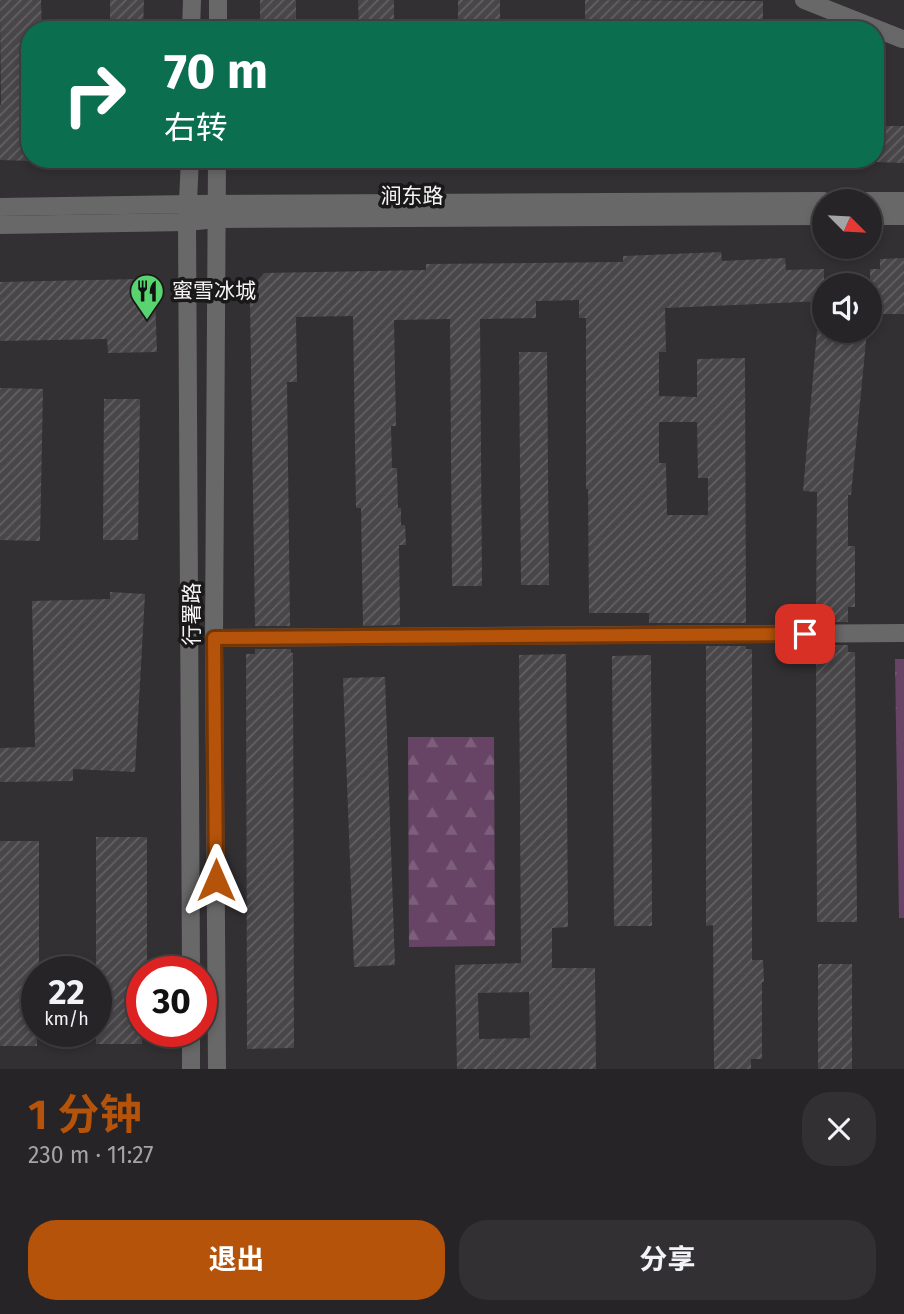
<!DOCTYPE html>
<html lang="zh">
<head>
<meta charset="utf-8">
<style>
  body { margin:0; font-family:"Fira Sans","Noto Sans SC",sans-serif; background:#323032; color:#f1f3f6; height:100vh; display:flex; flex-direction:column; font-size:26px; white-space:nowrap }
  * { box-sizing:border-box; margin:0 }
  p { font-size:23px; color:#a4a4a7 }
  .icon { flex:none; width:38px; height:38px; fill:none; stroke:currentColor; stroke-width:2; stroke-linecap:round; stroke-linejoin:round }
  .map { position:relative; height:1069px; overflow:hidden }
  .side { display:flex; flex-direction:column; background:#262426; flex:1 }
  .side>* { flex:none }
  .top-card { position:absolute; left:21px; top:21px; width:863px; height:147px; border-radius:28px; box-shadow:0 4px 10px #0003,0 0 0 2px #424143; background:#0b6e4f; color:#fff; overflow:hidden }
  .needle { width:46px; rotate:114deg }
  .controls { position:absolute; left:812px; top:189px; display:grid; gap:14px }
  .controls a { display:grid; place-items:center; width:70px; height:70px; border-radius:50%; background:#262426; box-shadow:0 4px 10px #0003,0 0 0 2px #424143; font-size:35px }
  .speed { position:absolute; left:21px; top:956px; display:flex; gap:14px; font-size:35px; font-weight:700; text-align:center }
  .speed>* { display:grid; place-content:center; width:91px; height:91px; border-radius:50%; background:#262426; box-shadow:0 4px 10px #0003,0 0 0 2px #424143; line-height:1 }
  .speed small { font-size:18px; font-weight:400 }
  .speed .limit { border:10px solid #d22; background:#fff; color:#111 }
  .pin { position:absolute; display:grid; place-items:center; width:60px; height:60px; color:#fff; margin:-30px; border-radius:14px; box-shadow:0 4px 10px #0006 }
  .me { position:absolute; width:77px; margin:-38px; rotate:0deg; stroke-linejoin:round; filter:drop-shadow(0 0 5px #0008) }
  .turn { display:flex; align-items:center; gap:24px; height:147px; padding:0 28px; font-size:32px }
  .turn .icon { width:91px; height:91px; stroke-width:2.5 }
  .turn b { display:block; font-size:49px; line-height:60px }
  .round { display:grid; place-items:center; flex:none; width:74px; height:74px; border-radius:28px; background:#323032 }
  .head { display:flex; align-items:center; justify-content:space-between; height:119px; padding:0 28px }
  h1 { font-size:42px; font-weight:700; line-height:52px; color:#b45309 }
  .primary-button { display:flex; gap:14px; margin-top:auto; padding:14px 28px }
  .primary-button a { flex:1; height:80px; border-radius:28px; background:#b45309; color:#fff; font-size:28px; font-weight:700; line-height:80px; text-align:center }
  .primary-button a+a { background:#323032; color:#f1f3f6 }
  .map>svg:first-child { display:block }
</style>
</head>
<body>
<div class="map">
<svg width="904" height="1069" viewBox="0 0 904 1069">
  <defs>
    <pattern id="grass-tufts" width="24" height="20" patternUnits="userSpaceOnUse" patternTransform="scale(1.75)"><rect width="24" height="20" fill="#674466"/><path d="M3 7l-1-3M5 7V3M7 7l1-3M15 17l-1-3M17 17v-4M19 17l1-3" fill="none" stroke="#7d5f7c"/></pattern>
    <pattern id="forest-firs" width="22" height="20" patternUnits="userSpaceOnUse" patternTransform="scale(1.75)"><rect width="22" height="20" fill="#674466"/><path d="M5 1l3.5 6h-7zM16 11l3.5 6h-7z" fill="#7d5f7c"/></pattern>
    <pattern id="building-hatch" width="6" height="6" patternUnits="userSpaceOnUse" patternTransform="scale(1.75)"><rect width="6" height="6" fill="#494649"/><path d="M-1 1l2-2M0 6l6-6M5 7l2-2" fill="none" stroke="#646164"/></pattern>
  </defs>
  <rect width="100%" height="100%" fill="#333033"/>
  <!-- grass -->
  <polygon fill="url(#grass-tufts)" points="895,659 904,659 904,918 899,918"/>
  <!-- forest -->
  <polygon fill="url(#forest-firs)" points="408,737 494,737 495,946 409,947"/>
  <!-- building -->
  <g fill="url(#building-hatch)" fill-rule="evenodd">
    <polygon points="0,0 41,0 42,30 30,30 30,161 0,160 0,105 1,105"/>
    <polygon points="110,0 144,0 143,30 110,30"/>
    <rect x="260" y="0" width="36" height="30"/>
    <polygon points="358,0 394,0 394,30 359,30"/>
    <rect x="458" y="0" width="42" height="30"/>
    <polygon points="585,0 763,1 763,30 585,30"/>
    <polygon points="875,126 904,126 904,163 875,162"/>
    <path d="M 721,252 L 722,261 L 785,258 L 786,270 L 824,269 L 824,301 L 665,308 L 666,352 L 659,352 L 659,396 L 697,397 L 697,359 L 745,358 L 746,623 L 649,623 L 649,613 L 589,613 L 588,489 L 586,489 L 586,318 L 579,318 L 579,300 L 536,301 L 536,318 L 480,319 L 482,586 L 452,586 L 450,319 L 394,320 L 396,426 L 391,426 L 392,468 L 397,468 L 398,508 L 401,508 L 401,525 L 405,525 L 406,545 L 399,545 L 400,625 L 363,626 L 361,508 L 356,508 L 353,316 L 296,317 L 297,382 L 287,382 L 290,626 L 255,626 L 250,300 L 251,288 L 264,273 L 426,270 L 426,264 L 623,262 L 623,256 ZM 659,422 L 697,422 L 698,478 L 708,478 L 708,515 L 667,515 L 666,463 L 659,463 Z"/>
    <polygon points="904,258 904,314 870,314 870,269 880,269 880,259"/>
    <polygon points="140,279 150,288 155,297 157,352 108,353 107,339 0,341 0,282"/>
    <polygon points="817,331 867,331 851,495 848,495 848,546 855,546 855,607 848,607 848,622 816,622 817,492 803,491"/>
    <polygon points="519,352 547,352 549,585 521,585"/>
    <polygon points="0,388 43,389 40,541 0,540"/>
    <polygon points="104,399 140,399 138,540 103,540"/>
    <polygon points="110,592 145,594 135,772 73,769 73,781 0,782 0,748 35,747 32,601 110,599"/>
    <polygon points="816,645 848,645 848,652 855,652 857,922 817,922"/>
    <polygon points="706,646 746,646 746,649 752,649 752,960 763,960 764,982 762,982 762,1059 751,1059 751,1069 714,1069 713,925 706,926"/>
    <polygon points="255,649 291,649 291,653 293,653 294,1048 247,1049 246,654 255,654"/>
    <path d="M 566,654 L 568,927 L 552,928 L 552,968 L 595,968 L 596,1069 L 457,1069 L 455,965 L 521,963 L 519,655 ZM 529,992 L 530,1038 L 479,1039 L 478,993 Z"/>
    <polygon points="651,655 652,926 614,926 612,656"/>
    <polygon points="385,677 395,965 354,967 343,678"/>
    <polygon points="96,837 147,837 147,971 142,971 142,1044 96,1044"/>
    <polygon points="0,841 39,841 39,971 37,971 37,1046 0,1046"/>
    <rect x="818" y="964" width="34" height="105"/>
  </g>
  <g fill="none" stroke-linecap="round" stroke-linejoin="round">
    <!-- minor -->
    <g stroke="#696869" stroke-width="18">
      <polyline points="804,0 902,39 904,39"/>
      <polyline points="191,30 192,0"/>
      <polyline points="218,30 218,0"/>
      <polyline points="190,159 187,222 191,971"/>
      <polyline points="214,638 904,633"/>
      <polyline points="191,1031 191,1069"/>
      <polyline points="217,1069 214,638 217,159"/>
    </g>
    <!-- tertiary -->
    <g stroke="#696869" stroke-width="18">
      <polyline points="847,201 904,201"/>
      <polyline points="0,207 189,204 824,201"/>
      <polyline points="870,216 904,216"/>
      <polyline points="0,225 187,222 216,219 824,216"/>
    </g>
  </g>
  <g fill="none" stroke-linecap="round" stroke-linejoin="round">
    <!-- route casing -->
    <g stroke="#753606" stroke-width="18">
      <polyline id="route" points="216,880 214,638 805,634"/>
    </g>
    <!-- route -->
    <use href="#route" stroke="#b45309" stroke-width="12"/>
  </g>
  <!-- icons -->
  <defs>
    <g id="restaurant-pin" transform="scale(1.75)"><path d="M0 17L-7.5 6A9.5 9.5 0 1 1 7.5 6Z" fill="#58d570" stroke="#1a191a"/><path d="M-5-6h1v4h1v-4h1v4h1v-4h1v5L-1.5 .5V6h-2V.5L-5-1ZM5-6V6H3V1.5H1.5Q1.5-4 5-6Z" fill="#111"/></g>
  </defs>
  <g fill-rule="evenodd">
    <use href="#restaurant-pin" x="147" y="291"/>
  </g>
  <g text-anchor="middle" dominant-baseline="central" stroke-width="7" stroke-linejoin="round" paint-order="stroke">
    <!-- street labels -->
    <g font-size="21" fill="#f5f3f4" stroke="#1a191a">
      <text x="412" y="196">涧东路</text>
      <text transform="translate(192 614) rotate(-90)">行署路</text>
    </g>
    <!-- poi labels -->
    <g font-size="21" fill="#f5f3f4" stroke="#1a191a" text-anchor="start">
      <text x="172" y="291">蜜雪冰城</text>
    </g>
  </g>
</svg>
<div class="controls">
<a><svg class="needle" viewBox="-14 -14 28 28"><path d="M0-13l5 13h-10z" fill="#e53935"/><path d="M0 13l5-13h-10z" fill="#a4a4a7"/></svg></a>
<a><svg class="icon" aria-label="sound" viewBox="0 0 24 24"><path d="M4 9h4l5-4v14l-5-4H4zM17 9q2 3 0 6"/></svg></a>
</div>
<div class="speed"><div>22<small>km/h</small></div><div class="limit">30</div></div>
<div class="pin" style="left:805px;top:634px;background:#d93025"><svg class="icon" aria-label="arrive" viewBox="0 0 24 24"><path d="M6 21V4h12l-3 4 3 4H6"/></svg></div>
<svg class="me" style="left:216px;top:880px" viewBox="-20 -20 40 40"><path d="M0-17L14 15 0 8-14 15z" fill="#b45309" stroke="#fff" stroke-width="4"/></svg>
<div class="top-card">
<div class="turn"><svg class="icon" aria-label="right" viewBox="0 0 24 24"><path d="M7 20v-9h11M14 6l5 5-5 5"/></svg><div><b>70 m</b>右转</div></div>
</div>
</div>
<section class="side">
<div class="head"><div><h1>1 分钟</h1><p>230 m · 11:27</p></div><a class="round"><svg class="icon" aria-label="close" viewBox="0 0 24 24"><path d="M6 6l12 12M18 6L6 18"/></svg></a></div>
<div class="primary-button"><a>退出</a><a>分享</a></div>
</section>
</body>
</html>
